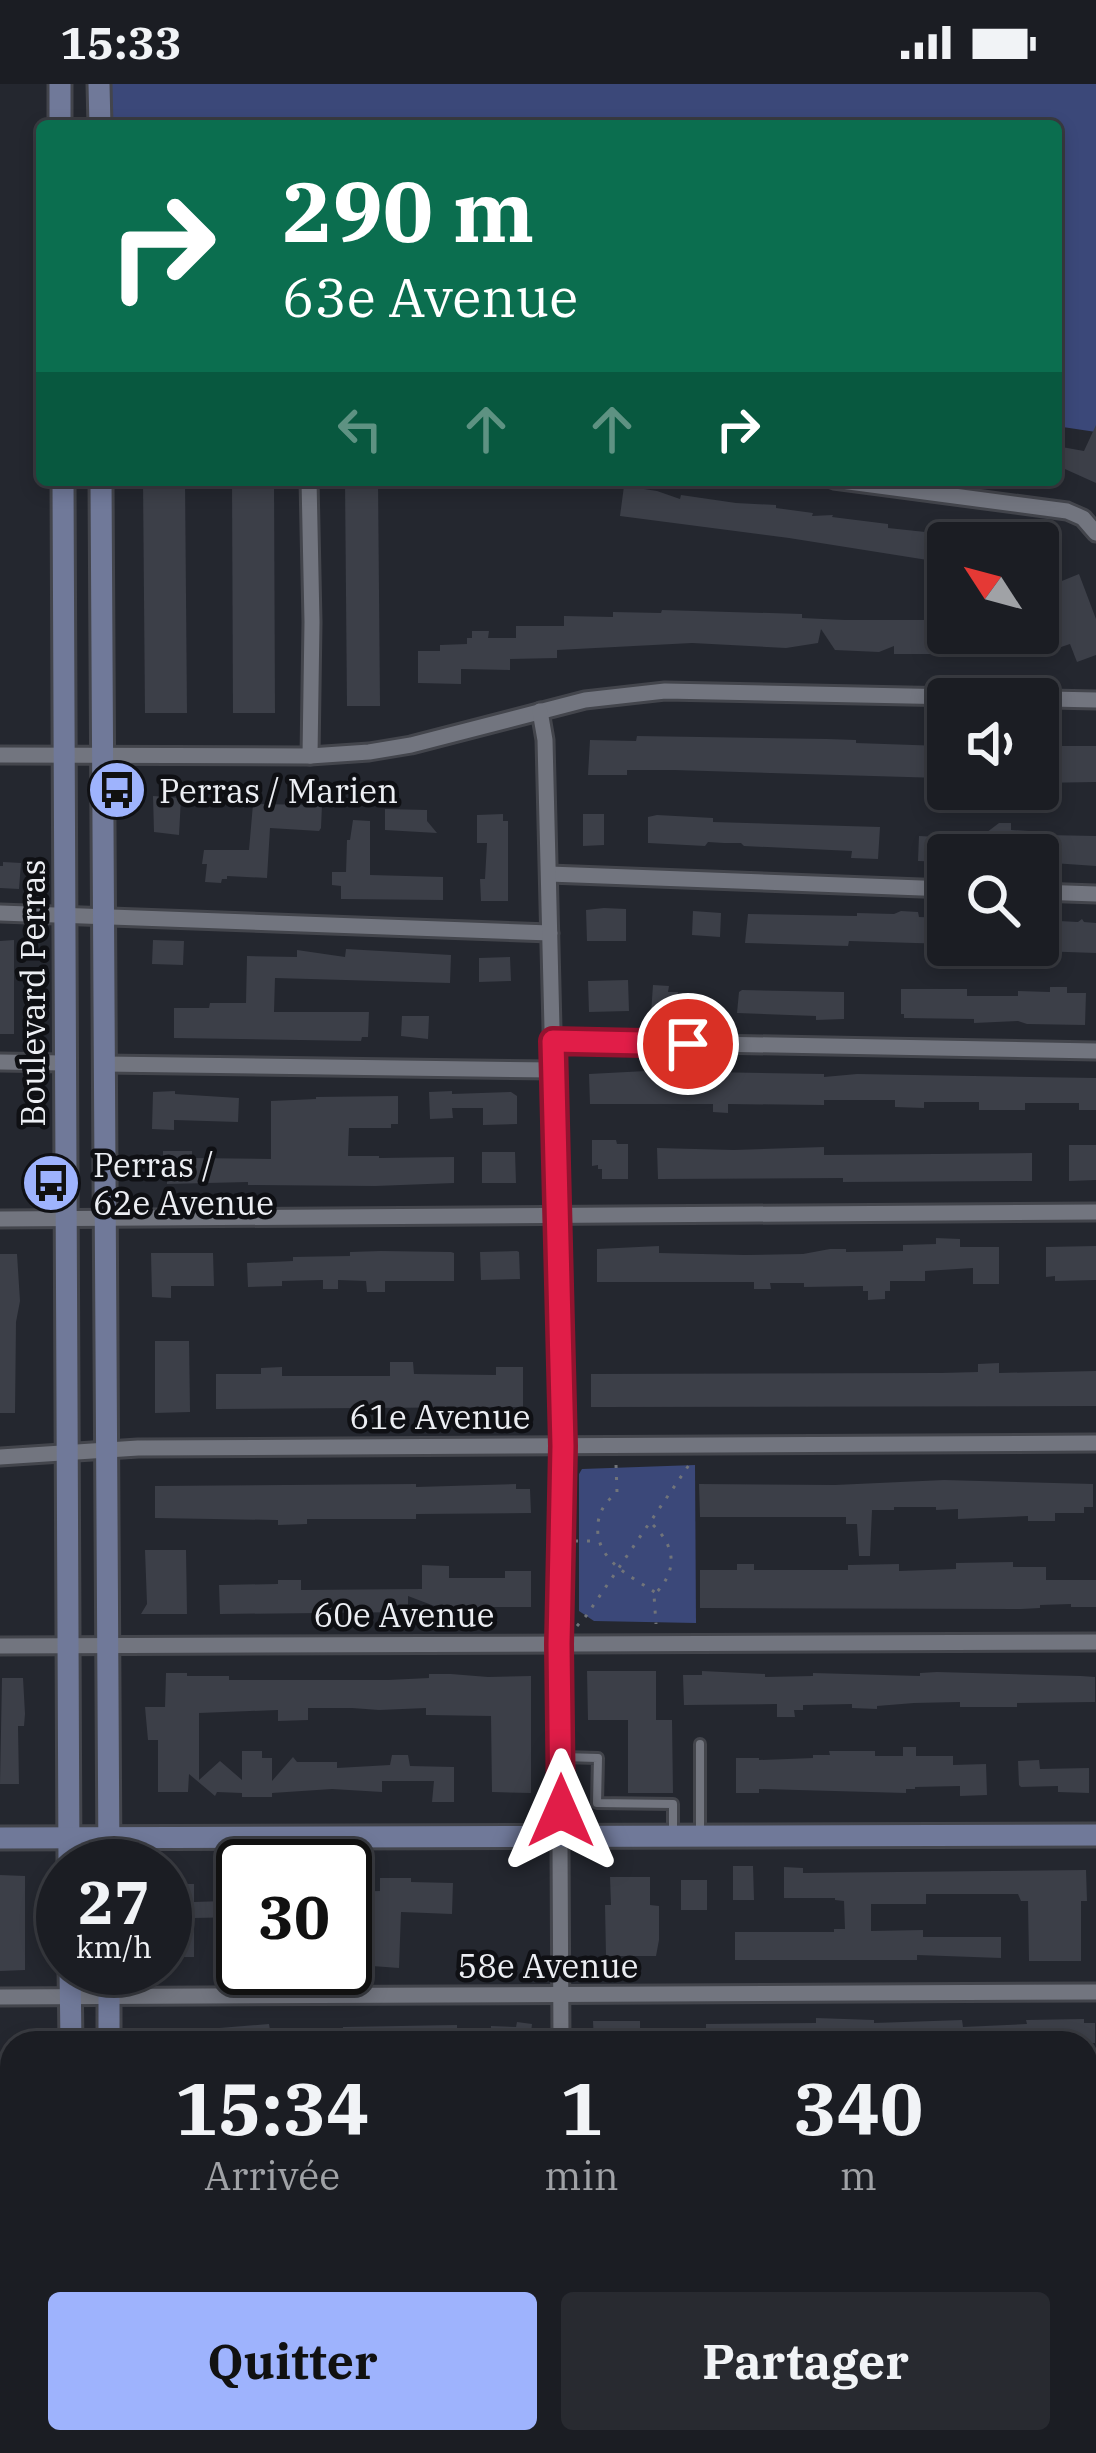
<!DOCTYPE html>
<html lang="fr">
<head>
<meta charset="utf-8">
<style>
  body { margin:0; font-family:"IBM Plex Serif",serif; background:#282a30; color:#f1f3f6; height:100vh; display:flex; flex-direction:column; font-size:45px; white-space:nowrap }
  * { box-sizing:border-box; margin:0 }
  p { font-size:39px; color:#a0a2a6 }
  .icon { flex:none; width:66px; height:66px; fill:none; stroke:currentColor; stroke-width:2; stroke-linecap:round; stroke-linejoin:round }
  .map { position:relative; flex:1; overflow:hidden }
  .side { position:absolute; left:0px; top:1947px; width:1098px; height:423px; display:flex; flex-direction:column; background:#1b1d23; border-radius:36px 36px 0 0; box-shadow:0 6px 18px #0003,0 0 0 3px #393b41 }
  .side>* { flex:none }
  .top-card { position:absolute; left:36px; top:36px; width:1026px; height:366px; border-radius:12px; box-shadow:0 6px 18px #0003,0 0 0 3px #393b41; background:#0b6e4f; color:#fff; overflow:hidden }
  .needle { width:78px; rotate:306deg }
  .fabs { position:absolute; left:927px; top:438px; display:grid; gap:24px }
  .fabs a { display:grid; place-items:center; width:132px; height:132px; border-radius:12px; background:#1b1d23; box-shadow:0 6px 18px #0003,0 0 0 3px #393b41; font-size:60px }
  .speed { position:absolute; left:36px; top:1755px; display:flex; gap:24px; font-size:60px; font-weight:700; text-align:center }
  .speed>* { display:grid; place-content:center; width:156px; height:156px; border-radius:50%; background:#1b1d23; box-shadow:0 6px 18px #0003,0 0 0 3px #393b41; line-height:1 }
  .speed small { font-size:30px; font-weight:400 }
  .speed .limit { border:6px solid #111; border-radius:18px; background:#fff; color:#111 }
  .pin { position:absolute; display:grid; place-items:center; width:102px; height:102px; color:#fff; margin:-51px; border:6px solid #fff; border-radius:50%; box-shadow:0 3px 12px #0007 }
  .me { position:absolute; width:132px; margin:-66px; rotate:0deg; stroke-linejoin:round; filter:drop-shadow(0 0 9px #0008) }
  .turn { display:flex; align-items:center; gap:42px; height:252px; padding:0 48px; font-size:54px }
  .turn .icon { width:156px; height:156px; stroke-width:2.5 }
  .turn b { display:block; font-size:84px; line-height:102px }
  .lanes { display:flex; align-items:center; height:114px; padding:0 48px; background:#0003; justify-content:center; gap:60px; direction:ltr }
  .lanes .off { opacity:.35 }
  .eta { display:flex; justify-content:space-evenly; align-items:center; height:204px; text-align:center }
  .eta b { font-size:72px; font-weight:800; line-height:84px }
  .button { display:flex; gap:24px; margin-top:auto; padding:24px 48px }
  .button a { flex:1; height:138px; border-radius:12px; background:#9eb3fd; color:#111; font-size:48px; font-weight:800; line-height:138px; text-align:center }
  .button a+a { background:#282a30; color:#f1f3f6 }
  .status { display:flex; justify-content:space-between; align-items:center; height:84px; padding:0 60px; background:#1b1d23; direction:ltr }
  .status svg { height:33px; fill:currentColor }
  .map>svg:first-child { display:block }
</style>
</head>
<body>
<div class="status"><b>15:33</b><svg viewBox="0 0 49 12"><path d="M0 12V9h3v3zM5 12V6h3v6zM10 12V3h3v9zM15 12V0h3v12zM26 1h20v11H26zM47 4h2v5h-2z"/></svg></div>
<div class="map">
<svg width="1096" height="2369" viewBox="0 0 1096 2369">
  <rect width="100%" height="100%" fill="#24272f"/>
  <!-- green -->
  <g fill="#3b4879">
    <polygon points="112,0 1096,0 1096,348 1056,342 1056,42 112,42"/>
    <polygon points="695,1381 696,1539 594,1537 579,1527 579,1390 582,1385"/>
  </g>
  <!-- building -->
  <g fill="#3c3f48">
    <polygon points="1096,341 1096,399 1056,381 1056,362 1084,367"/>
    <polygon points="143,396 185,396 187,629 145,629"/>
    <polygon points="232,396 274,396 275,629 233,629"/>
    <polygon points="345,396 378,396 380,622 347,622"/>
    <polygon points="624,402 657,407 680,415 681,411 736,419 776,421 776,424 813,429 812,432 833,431 832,433 888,440 888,444 944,450 940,478 789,454 620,432"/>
    <polygon points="1079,490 1096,535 1096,571 1077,578 1070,560 1061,563 1048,526 1055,524 1047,503"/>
    <polygon points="662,526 802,530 802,534 845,536 933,536 933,540 948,540 948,549 1020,549 1020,570 894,570 894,562 879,568 835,566 821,545 818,559 786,564 692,559 557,566 557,574 510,575 510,586 461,585 461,600 418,599 418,567 440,567 440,561 467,560 467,554 472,554 472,547 489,547 488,554 516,554 516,542 564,542 564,532 613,533 613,528 661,529"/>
    <polygon points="637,652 827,655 856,656 856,659 942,662 941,694 674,686 627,686 627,691 588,691 590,656 636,657"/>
    <polygon points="1038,662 1096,662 1096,698 1038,699"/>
    <polygon points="153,712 181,714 179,751 154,748"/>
    <polygon points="253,720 322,721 321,744 319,747 270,744 267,794 227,792 227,795 222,795 221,799 205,798 207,780 202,780 204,766 249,766"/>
    <polygon points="385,725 427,726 427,737 437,749 385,746"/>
    <polygon points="503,730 503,737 508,737 508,817 481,817 480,795 485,795 487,759 477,759 477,731"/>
    <polygon points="583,730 604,730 604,761 583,762"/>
    <polygon points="657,731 713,734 713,738 880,743 878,775 851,774 852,767 744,762 741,759 724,759 708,758 705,762 648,759 648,733"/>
    <polygon points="353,736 370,737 370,791 443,793 443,816 341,815 341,802 332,801 332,788 346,788 347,756 350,756"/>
    <polygon points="999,739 1011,739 1011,746 1046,748 1046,751 1096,752 1096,782 1038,778 1038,771 948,771 948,778 918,777 919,752 978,755"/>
    <polygon points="3,778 21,779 19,805 0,804 0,782 3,782"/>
    <polygon points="604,824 626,825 626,857 587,857 586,826"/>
    <polygon points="693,827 721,829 720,853 692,851"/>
    <polygon points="901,827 918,828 919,833 948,834 948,860 849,857 848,862 745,859 748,830 857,832 857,829 894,830"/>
    <polygon points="1038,828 1047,841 1057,835 1059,837 1078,838 1082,835 1084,838 1096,839 1096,869 1038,867"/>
    <polygon points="14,856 14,950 0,950 0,857"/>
    <polygon points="153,856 184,857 183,881 152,880"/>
    <polygon points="346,865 451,871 450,899 275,894 274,928 369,928 368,953 362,953 361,957 174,954 174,924 209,924 210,919 246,919 247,872 297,873 297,866 345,873"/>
    <polygon points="510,873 511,897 479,898 479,874"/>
    <polygon points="628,896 629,927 589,928 588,897"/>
    <polygon points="653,901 669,902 668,908 678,908 676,930 651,930"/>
    <polygon points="1050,903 1067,903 1067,909 1086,909 1085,941 1027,940 1018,937 974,939 974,935 904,934 904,930 901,930 901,905 967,905 967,912 1018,912 1018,907 1050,908"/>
    <polygon points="742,906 844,908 844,935 816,936 816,932 737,929 739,908"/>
    <polygon points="402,932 429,932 428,955 401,952"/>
    <polygon points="646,987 824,990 824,993 857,990 1096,994 1096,1026 1079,1026 1079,1019 1025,1019 1025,1026 979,1026 979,1018 924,1018 924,1024 895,1023 895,1016 824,1016 824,1021 728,1020 728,1029 713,1028 713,1020 590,1020 589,990"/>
    <polygon points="175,1007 175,1010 239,1014 238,1038 174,1036 174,1046 152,1045 153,1008"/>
    <polygon points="452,1007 452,1010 511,1008 517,1012 517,1040 483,1041 483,1024 452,1024 453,1034 430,1035 429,1008"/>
    <polygon points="398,1012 398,1040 391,1040 391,1044 349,1044 348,1072 379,1072 379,1074 454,1073 454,1099 375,1102 248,1101 248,1098 167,1100 167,1087 163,1087 163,1067 192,1067 192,1074 271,1075 271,1017 316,1015 316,1013"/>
    <polygon points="592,1056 616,1056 617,1060 628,1060 628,1095 602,1095 602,1085 598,1085 598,1081 592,1082"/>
    <polygon points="1069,1061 1096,1061 1096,1096 1069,1097"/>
    <polygon points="824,1063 824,1071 1032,1069 1032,1097 843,1098 843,1094 658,1095 657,1064 734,1066"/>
    <polygon points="482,1068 515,1068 516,1099 482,1099"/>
    <polygon points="936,1154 960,1155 960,1163 999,1163 999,1200 973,1200 973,1184 925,1187 925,1197 890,1197 890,1207 885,1207 885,1215 868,1216 868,1207 863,1207 863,1202 804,1203 804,1199 770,1199 771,1205 754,1205 754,1198 597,1198 597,1165 659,1162 659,1169 745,1171 803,1170 830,1165 846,1165 846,1168 903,1167 903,1161 936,1160"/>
    <polygon points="1096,1162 1096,1196 1055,1197 1055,1192 1046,1193 1046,1163"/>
    <polygon points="381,1167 451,1168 454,1169 454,1197 385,1197 385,1208 367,1208 366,1197 338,1196 338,1205 323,1205 323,1196 282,1197 282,1202 248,1203 247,1179 293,1177 293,1173 350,1172 350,1168"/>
    <polygon points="517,1167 519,1168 520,1195 481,1196 480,1168"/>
    <polygon points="151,1169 213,1169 214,1202 171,1202 171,1214 152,1213"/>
    <polygon points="0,1170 17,1170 20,1217 16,1238 15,1329 0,1329"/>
    <polygon points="155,1257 189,1257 190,1328 155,1329"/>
    <polygon points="390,1278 413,1278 414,1290 496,1291 496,1283 523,1283 523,1323 216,1325 216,1290 261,1290 261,1284 282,1283 282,1292 390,1292"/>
    <polygon points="999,1279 999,1289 1096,1287 1096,1322 591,1323 591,1290 941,1289 978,1288 978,1280"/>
    <polygon points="944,1396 1093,1400 1093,1423 1084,1423 1084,1429 1055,1429 1055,1437 1028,1437 1028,1432 958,1435 958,1425 936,1426 936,1423 894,1423 894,1426 872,1426 870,1472 859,1472 857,1440 846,1440 846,1433 700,1433 699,1400 835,1401"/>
    <polygon points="416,1400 416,1403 516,1400 516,1405 530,1405 531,1429 416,1430 416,1435 307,1435 307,1440 278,1441 278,1436 155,1434 155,1402"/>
    <polygon points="145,1466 186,1466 187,1530 141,1530 147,1520"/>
    <polygon points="1013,1478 1013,1483 1046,1483 1046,1496 1096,1496 1096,1523 1071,1523 1071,1520 1040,1521 1040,1524 1021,1525 700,1524 700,1486 737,1486 737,1480 754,1480 754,1486 848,1486 848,1481 899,1480 899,1487 956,1485 956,1479"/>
    <polygon points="422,1481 449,1482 449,1494 505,1494 505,1487 531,1487 531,1523 437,1523 408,1512 408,1528 220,1530 219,1501 278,1500 278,1496 301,1496 301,1506 422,1505"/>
    <polygon points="587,1587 656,1587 656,1636 672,1636 673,1709 628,1709 628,1636 588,1636"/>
    <polygon points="702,1587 765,1590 765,1593 813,1592 813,1589 920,1592 920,1589 937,1588 1081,1592 1095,1593 1095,1618 1017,1619 1017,1623 960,1623 960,1618 914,1619 877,1622 877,1625 852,1624 852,1620 803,1621 803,1626 794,1626 795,1633 777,1633 777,1620 684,1621 683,1591 702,1591"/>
    <polygon points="166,1589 187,1589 187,1592 229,1592 229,1596 388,1596 429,1594 429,1590 451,1590 488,1593 531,1592 531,1709 492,1708 491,1632 426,1631 426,1624 379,1626 352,1624 308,1624 308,1636 278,1637 278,1626 199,1629 199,1696 220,1677 242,1696 242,1667 262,1667 262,1674 272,1674 272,1697 293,1673 297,1678 337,1678 337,1684 390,1681 392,1671 408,1671 410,1682 454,1683 454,1718 432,1718 434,1697 382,1697 382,1708 332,1705 272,1709 272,1713 242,1713 242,1709 217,1708 215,1712 189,1690 188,1708 158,1708 158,1656 148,1656 145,1623 165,1623"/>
    <polygon points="2,1594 23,1594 25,1630 24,1642 18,1642 19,1700 0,1700"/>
    <polygon points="903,1663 916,1663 916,1672 953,1672 953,1681 986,1680 987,1711 960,1712 960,1702 915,1703 915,1705 906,1705 906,1709 759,1705 759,1709 736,1709 736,1674 759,1674 759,1676 813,1674 813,1671 830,1671 829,1667 875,1667 875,1672 903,1672"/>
    <polygon points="1039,1676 1040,1685 1089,1684 1089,1709 1058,1708 1058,1702 1021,1703 1019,1701 1018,1677"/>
    <polygon points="733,1782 753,1782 754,1816 733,1816"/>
    <polygon points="784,1783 803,1784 803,1789 1086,1786 1087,1817 1081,1817 1081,1877 1029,1877 1028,1817 1021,1817 1018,1810 926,1810 926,1820 871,1820 871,1847 923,1846 923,1853 1001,1853 1001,1874 917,1871 917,1876 735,1876 735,1848 834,1848 834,1845 845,1845 844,1817 835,1816 835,1814 784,1814"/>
    <polygon points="0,1791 25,1792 25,1886 0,1887"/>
    <polygon points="610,1793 650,1793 650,1821 659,1822 659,1856 656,1872 606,1872 605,1821 611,1821"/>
    <polygon points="380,1794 411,1794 411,1798 453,1799 452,1830 401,1828 399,1884 345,1880 345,1808 380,1807"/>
    <rect x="681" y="1796" width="26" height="30"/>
    <polygon points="165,1800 194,1800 194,1818 224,1817 224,1807 243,1807 243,1833 194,1834 194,1873 165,1873"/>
    <polygon points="816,1934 874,1936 874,1939 962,1936 963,1943 1027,1940 1026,1936 1084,1935 1084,1939 1095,1939 1095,1959 706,1959 706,1940 816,1939"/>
    <polygon points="593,1937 640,1937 640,1959 594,1959"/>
    <polygon points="517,1938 532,1940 530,1959 490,1959 491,1942 516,1943"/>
    <polygon points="269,1940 270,1946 304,1945 304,1959 142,1959 142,1944 207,1945"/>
    <polygon points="457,1941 457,1959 343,1959 343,1943"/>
  </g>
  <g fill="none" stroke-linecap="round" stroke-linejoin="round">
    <!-- lane casing -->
    <g stroke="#43454c" stroke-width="14">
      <g id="lane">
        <polyline points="700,1660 700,1751"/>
        <polyline points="562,1673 598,1674 597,1719 673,1720 673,1751"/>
      </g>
    </g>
    <!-- street casing -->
    <g stroke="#43454c" stroke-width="21">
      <g id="street">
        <polyline points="309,396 312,538 310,672"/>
        <polyline points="834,396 1067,427 1083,434 1096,449"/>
        <polyline points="0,671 310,672 369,668 411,661 585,616 665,607 1096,616"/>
        <polyline points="549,790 948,805"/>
        <polyline points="1038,808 1096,810"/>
        <polyline points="0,829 550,849"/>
        <polyline points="553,957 1096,967"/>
        <polyline points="0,978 64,979"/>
        <polyline points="104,980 553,986 545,656 540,627"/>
        <polyline points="553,986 563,1362 559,1560 561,1959"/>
        <polyline points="0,1135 1096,1128"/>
        <polyline points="0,1373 138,1364 1096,1359"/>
        <polyline points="0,1562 1096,1558"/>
        <polyline points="0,1913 1096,1908"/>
        <polyline points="1086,2187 1096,2187"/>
        <polyline points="0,2193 12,2193"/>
        <polyline points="563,2358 563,2369"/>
      </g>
    </g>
    <!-- secondary casing -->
    <g stroke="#43454c" stroke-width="27">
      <g id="secondary">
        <polyline points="60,0 60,42"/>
        <polyline points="99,0 100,42"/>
        <polyline points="63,396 69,1782"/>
        <polyline points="101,396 109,1782"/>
        <polyline points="0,1754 1096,1751"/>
        <polyline points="70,1884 71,1959"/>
        <polyline points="109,1884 109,1959"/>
        <polyline points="72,2358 72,2369"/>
        <polyline points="112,2358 112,2369"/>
      </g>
    </g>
    <!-- path -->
    <g stroke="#71747a" stroke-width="3" stroke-dasharray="3 9" stroke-linecap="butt">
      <path d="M 616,1381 L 617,1408 C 607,1417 599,1426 598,1440 C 594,1476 631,1492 656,1509"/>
      <path d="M 653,1441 C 677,1464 677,1488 654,1511 L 656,1540"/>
      <polyline points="575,1457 596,1457"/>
      <polyline points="577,1542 586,1532 691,1378"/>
    </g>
    <!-- lane -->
    <use href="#lane" stroke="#72757f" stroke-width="8"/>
    <!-- street -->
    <use href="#street" stroke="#72757f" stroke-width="15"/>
    <!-- secondary -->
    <use href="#secondary" stroke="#707999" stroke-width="21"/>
  </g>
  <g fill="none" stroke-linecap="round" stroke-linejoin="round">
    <!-- route casing -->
    <g stroke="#92132f" stroke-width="30">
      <polyline id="route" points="561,1727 559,1560 563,1362 553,957 688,960"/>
    </g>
    <!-- route -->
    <use href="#route" stroke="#e11d48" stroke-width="21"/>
  </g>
  <!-- icons -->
  <defs>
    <g id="bus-disc" transform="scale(3)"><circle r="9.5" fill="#9eb3fd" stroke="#0f1014"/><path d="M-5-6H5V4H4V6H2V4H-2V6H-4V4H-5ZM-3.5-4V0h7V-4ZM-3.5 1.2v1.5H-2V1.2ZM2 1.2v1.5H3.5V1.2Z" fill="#111"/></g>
  </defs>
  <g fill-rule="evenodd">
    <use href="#bus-disc" x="117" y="706"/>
    <use href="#bus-disc" x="51" y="1099"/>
  </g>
  <g text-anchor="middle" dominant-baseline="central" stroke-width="9" stroke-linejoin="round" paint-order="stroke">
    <!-- poi labels -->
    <g font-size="33" fill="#eceef3" stroke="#0f1014" text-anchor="start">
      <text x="159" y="706">Perras / Marien</text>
      <text x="93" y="1080">Perras /<tspan x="93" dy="38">62e Avenue</tspan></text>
    </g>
    <!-- street labels -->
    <g font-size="33" fill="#eceef3" stroke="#0f1014">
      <text transform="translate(32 909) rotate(-90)">Boulevard Perras</text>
      <text x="440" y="1332">61e Avenue</text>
      <text x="404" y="1530">60e Avenue</text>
      <text x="548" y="1881">58e Avenue</text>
    </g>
  </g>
</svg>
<div class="fabs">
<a><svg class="needle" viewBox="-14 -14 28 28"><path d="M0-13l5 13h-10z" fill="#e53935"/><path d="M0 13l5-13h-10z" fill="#a0a2a6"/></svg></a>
<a><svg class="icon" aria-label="sound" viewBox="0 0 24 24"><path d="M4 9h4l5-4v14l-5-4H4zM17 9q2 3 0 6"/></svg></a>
<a><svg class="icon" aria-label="search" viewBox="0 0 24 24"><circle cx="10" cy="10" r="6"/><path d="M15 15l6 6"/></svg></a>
</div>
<div class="speed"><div>27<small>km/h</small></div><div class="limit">30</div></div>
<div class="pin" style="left:688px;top:960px;background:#d93025"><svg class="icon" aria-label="arrive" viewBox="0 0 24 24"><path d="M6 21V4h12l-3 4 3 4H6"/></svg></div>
<svg class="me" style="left:561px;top:1727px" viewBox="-20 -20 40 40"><path d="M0-17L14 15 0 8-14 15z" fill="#e11d48" stroke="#fff" stroke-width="4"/></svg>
<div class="top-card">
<div class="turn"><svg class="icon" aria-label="right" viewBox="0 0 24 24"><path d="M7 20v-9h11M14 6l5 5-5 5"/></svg><div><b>290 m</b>63e Avenue</div></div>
<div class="lanes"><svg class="icon off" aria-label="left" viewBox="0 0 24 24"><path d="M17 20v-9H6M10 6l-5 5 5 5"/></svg><svg class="icon off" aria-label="ahead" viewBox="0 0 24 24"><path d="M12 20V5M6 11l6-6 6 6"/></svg><svg class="icon off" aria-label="ahead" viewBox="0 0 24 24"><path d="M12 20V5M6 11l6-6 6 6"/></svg><svg class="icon" aria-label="right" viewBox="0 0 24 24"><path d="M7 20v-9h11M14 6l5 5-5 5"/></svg></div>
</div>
<section class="side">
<div class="eta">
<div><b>15:34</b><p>Arrivée</p></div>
<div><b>1</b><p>min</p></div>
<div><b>340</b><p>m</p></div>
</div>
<div class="button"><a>Quitter</a><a>Partager</a></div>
</section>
</div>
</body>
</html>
